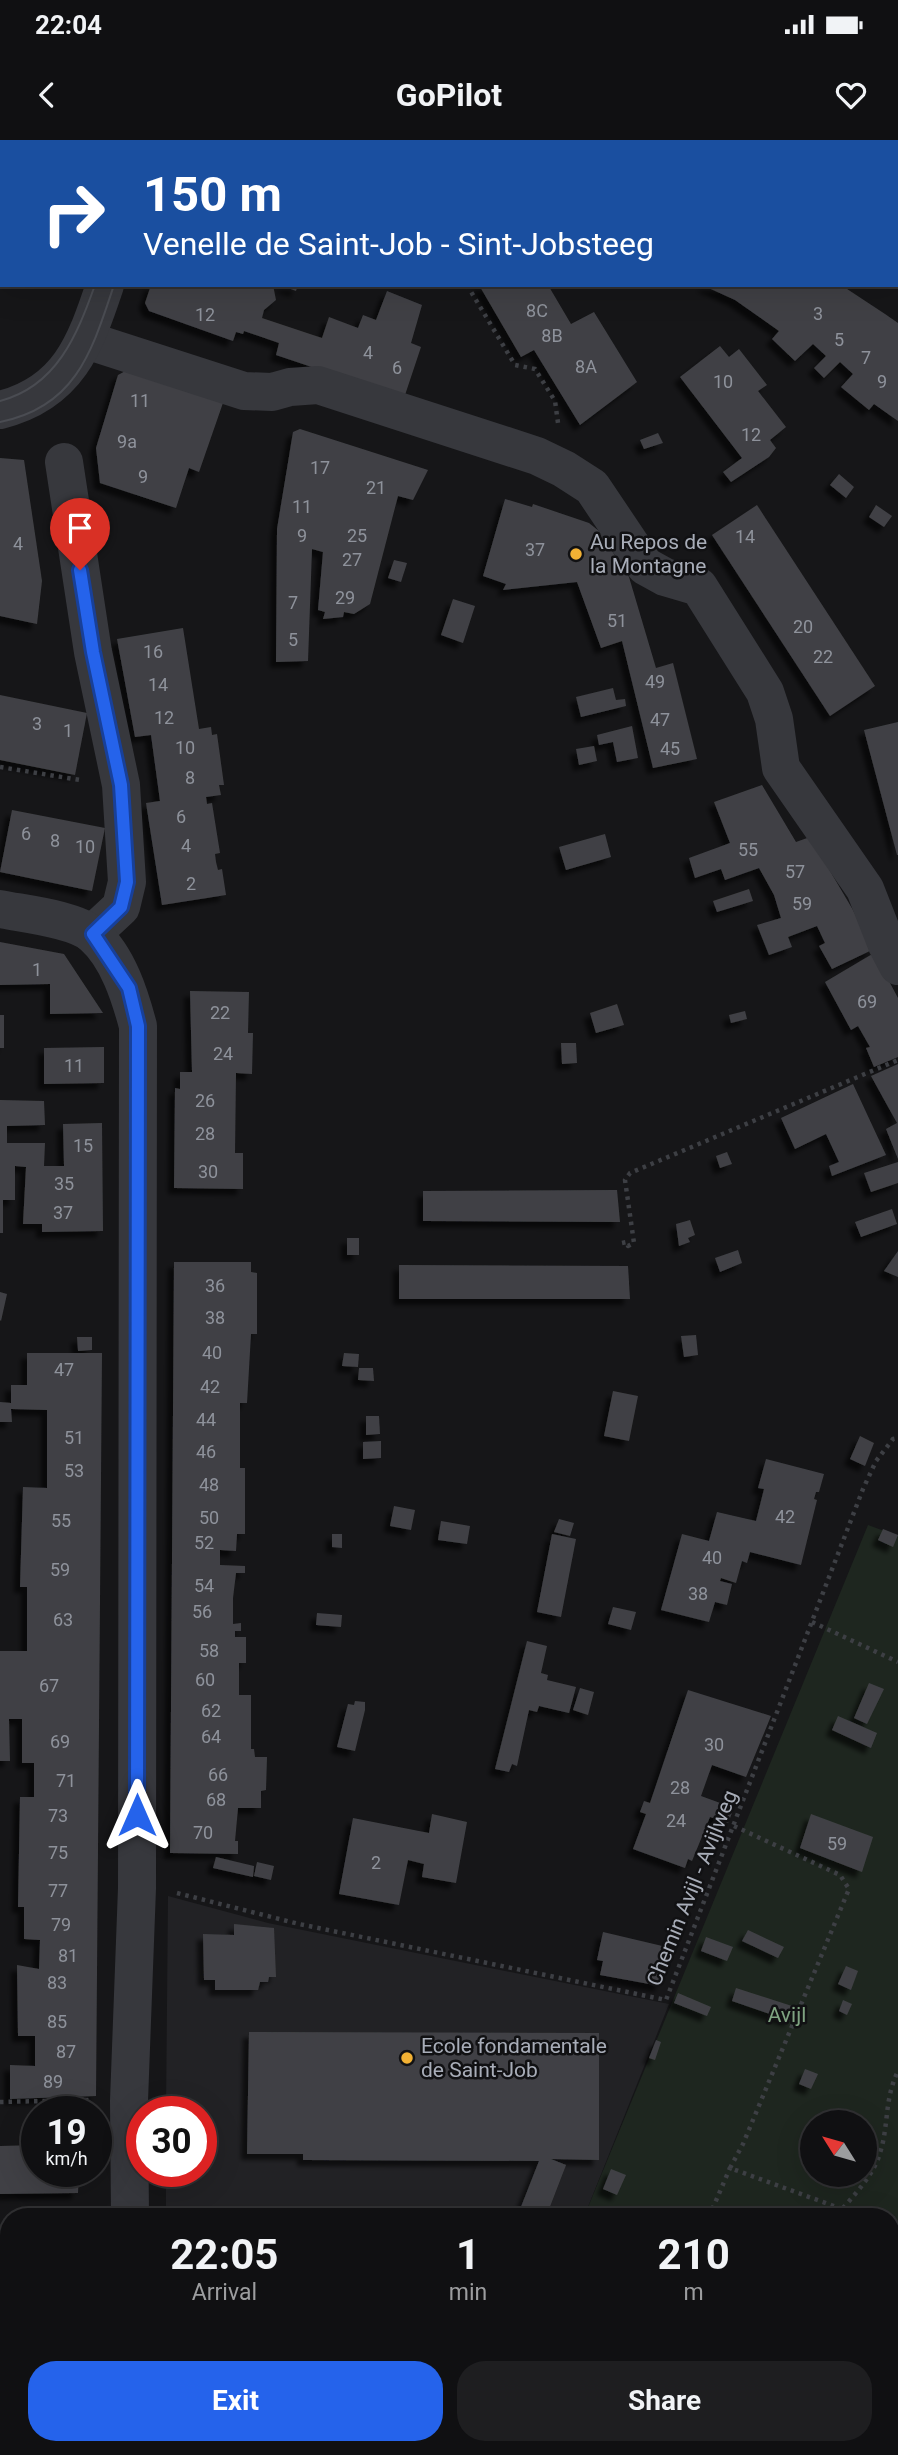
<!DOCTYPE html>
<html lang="en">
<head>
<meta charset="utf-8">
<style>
  body { margin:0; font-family:Roboto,sans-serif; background:#1e1e20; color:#f1f3f6; height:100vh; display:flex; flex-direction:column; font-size:26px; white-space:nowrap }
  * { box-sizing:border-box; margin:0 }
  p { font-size:23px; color:#9c9d9f }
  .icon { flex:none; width:38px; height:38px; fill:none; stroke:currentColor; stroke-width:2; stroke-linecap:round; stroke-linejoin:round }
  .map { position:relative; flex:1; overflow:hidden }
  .sheet { position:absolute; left:0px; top:2068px; width:900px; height:247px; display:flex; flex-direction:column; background:#101012; border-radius:28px 28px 0 0; box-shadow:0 7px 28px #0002,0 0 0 2px #303032 }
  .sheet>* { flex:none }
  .top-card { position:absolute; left:0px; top:0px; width:900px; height:147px; box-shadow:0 7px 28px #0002,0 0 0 2px #303032; background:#1a4fa0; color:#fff; overflow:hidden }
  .needle { width:46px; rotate:307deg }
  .tools { position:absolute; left:800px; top:1970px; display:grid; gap:14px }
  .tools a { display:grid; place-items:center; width:77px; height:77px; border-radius:50%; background:#101012; box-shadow:0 7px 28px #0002,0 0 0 2px #303032; font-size:35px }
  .speed { position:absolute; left:21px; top:1956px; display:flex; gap:14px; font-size:35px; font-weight:700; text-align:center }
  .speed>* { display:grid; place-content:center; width:91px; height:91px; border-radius:50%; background:#101012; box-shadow:0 7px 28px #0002,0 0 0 2px #303032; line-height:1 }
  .speed small { font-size:18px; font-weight:400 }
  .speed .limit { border:10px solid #d22; background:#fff; color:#111 }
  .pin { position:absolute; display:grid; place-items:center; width:60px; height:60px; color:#fff; margin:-72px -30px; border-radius:50% 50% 50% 0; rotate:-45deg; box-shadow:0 0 7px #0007 }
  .pin .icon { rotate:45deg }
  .me { position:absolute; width:77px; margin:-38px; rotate:0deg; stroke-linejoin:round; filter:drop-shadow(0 0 5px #0008) }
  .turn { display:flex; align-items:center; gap:24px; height:147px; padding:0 28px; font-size:32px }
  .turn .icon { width:91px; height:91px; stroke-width:2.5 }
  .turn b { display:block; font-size:49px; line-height:60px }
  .eta { display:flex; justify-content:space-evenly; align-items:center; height:119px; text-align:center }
  .eta b { font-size:42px; font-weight:700; line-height:49px }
  .action { display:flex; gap:14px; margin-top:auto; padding:14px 28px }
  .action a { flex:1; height:80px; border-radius:28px; background:#2563eb; color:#fff; font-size:28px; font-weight:700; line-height:80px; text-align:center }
  .action a+a { background:#1e1e20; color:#f1f3f6 }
  .status { display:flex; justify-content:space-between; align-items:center; height:49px; padding:0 35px; background:#101012; direction:ltr }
  .status svg { height:19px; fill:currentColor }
  header { display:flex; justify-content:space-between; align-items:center; height:91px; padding:0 28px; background:#101012; font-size:32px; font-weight:700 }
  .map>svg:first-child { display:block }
</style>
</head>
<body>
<div class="status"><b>22:04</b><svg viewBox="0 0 49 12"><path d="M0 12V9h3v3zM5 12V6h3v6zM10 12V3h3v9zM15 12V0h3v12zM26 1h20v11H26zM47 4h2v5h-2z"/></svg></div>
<header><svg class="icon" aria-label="back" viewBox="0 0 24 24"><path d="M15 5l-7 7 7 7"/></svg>GoPilot<svg class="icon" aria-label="heart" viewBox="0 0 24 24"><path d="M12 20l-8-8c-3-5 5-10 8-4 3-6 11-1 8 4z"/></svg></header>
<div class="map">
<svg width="898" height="2315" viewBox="0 0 898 2315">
  <defs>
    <filter id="shadow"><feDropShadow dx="-6" dy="6" stdDeviation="2" flood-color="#0009"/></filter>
  </defs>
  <rect width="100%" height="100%" fill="#161618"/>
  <!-- built -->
  <g fill="#222225">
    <polygon points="168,1756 268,1783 669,1864 584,2077 166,2077 166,2032 201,2032 201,1972 166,1972"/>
    <polygon points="164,2306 492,2307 489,2315 164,2315"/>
  </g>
  <!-- green -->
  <path fill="#1e261f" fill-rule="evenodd" d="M 868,1385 L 898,1396 L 898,2315 L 489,2315 L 492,2306 L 891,2306 L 891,2077 L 584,2077 ZM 812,1983 L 864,1983 L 864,2035 L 812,2035 Z"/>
  <!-- building -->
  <g fill="#404145" filter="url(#shadow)">
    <polygon points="151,145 273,145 276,160 264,170 262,178 322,198 329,177 358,188 363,175 376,180 387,151 422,165 411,203 421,207 404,258 276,215 279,203 244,191 243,194 236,192 233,201 149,171 145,163"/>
    <polygon points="280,145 298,145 296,151"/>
    <polygon points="479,145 548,145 571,184 594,172 637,242 580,285 534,210 521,217"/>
    <polygon points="702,145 841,145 885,174 898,183 898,281 874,264 869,270 841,247 853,234 840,222 824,238 814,228 826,216 813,204 795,221 772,199 779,191 735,160"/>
    <polygon points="720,206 729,217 739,209 767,245 758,251 786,287 770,300 776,308 769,317 731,342 723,332 742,318 680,237"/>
    <polygon points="131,228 224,260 199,332 189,328 176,368 100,343 96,308 118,235"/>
    <polygon points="300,289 428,330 413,360 398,356 370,464 354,474 344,472 343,477 323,479 325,472 318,470 323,412 312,409 308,521 276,522 277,389 293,292"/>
    <polygon points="658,293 663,303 644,309 640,300"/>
    <polygon points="0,318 24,320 42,441 37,484 0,476"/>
    <polygon points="839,334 854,347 846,358 830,345"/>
    <polygon points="505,359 532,367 533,364 589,383 599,391 629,437 656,528 673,523 697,619 653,628 622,501 601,508 577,442 503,450 506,444 483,436"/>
    <polygon points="757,365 875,546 830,576 712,395"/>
    <polygon points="876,365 892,376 884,387 869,377"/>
    <polygon points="394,420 407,423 401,442 388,438"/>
    <polygon points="453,459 475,466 463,503 441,495"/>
    <polygon points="183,488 199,589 211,587 212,595 217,594 224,645 219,645 221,655 206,657 207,664 212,663 220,713 215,714 216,722 218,730 222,729 226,755 162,765 146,663 160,661 151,595 135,597 117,499"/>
    <polygon points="613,548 616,560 625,559 626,566 581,577 576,557"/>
    <polygon points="0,555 87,573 75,635 0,620"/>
    <polygon points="898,582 898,715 897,715 864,590"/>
    <polygon points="632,586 638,618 617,622 613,602 599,605 597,595"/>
    <polygon points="594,606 597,621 579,625 576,609"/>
    <polygon points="762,645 796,702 810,697 853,770 872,810 832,829 819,806 825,803 817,786 788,797 792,807 769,815 757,785 781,778 774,755 759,728 725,740 721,729 695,738 689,718 730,703 714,662"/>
    <polygon points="12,670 105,688 92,751 0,732"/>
    <polygon points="605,694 611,717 566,730 559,707"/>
    <polygon points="749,749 753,761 717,772 713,761"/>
    <polygon points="0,802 64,814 103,873 50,874 50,844 0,845"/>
    <polygon points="874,813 898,858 898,917 874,927 866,908 870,907 858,886 851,890 825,842"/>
    <polygon points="190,851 249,852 248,893 253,893 252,934 236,933 235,1013 243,1013 243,1049 174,1048 175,948 180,949 180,932 192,932"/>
    <polygon points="617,864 624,885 596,893 590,873"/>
    <polygon points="745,871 747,879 731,883 729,875"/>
    <rect x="0" y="875" width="4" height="33"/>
    <polygon points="561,903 576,903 577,923 562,924"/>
    <polygon points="104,907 104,943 44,944 44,908"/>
    <polygon points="898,924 898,1019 886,989 897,983 871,936"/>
    <polygon points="853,944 886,1015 832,1036 829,1026 839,1022 826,994 795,1009 781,978"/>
    <polygon points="0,960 44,961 45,985 7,986 7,1003 45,1003 44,1026 64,1026 63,984 102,983 103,1091 42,1092 42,1084 23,1084 26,1027 15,1026 15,1060 3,1060 3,1093 0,1093"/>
    <polygon points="727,1012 732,1024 720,1028 716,1016"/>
    <polygon points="898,1022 898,1043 871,1052 864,1033"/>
    <polygon points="617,1050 620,1082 423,1081 423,1051"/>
    <polygon points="892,1069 897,1084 861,1097 855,1082"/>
    <polygon points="690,1080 695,1095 688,1098 690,1102 679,1106 676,1084"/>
    <rect x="347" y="1098" width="12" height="17"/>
    <polygon points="738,1110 742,1123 720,1132 715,1118"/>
    <polygon points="898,1111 898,1137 884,1131"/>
    <polygon points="174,1122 251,1122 251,1132 257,1133 257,1194 251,1194 247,1263 240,1263 240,1328 245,1328 245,1394 237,1394 236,1411 220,1410 220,1425 245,1426 245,1433 236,1433 233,1458 233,1484 241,1483 241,1491 235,1491 235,1497 246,1497 246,1523 239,1523 239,1555 251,1555 251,1609 254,1609 255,1617 267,1617 266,1650 261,1651 261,1668 238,1668 235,1701 238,1701 238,1714 170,1713"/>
    <polygon points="399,1125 628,1126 630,1159 399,1159"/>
    <polygon points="0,1152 7,1154 1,1181 0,1180"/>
    <polygon points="696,1195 698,1215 684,1217 681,1196"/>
    <polygon points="77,1197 92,1197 92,1210 78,1211"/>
    <polygon points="27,1213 102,1213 96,1956 10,1959 10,1925 35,1926 35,1896 18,1896 17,1825 39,1829 40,1800 24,1799 24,1767 18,1767 20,1657 34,1657 34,1623 22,1623 22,1579 9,1579 10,1621 0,1621 0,1511 27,1511 27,1447 20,1447 23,1347 47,1348 47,1270 11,1269 12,1282 0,1282 0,1262 11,1263 11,1245 27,1245"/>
    <polygon points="344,1213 359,1214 358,1227 342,1226"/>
    <polygon points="359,1228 373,1228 374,1241 358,1240"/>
    <polygon points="613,1251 638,1256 629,1301 604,1296"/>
    <polygon points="366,1276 379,1276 380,1294 366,1295"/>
    <polygon points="860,1296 874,1303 865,1326 850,1319"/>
    <polygon points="381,1301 381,1318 363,1319 363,1302"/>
    <polygon points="766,1319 824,1334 819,1352 816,1352 814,1359 817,1360 801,1425 750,1412 747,1423 742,1421 736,1443 721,1438 720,1441 732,1444 727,1465 715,1462 709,1482 661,1470 682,1394 709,1401 717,1372 756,1381 764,1349 758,1348"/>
    <polygon points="394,1366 415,1370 411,1390 390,1386"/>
    <polygon points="559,1379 574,1383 570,1396 554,1392"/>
    <polygon points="441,1381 470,1386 467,1404 438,1400"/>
    <polygon points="883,1389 898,1395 893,1407 878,1400"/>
    <polygon points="332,1394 342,1394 342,1408 332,1407"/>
    <polygon points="552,1394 576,1399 561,1477 537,1472"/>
    <polygon points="613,1467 636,1472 631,1490 608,1484"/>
    <polygon points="317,1473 342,1475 341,1487 316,1485"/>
    <polygon points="527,1501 547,1506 541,1533 548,1535 547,1540 576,1547 569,1573 539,1566 537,1572 529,1570 517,1626 512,1624 509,1632 495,1629"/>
    <polygon points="869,1543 884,1549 867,1584 854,1578"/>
    <polygon points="580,1548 594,1552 588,1575 573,1570"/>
    <polygon points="688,1550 771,1576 746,1637 712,1625 701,1656 734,1668 728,1683 710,1677 692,1721 688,1719 685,1728 633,1709 646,1674 640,1672 644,1661 650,1663"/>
    <polygon points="355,1561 365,1562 365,1570 355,1611 337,1607 348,1564 354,1565"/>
    <polygon points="838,1576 877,1593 871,1608 832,1590"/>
    <polygon points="432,1674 467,1682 456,1743 422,1737 424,1724 408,1720 399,1765 339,1754 353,1678 429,1693"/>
    <polygon points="811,1674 873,1697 862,1732 800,1708"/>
    <polygon points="216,1717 254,1726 253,1737 213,1728"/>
    <polygon points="257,1722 274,1726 271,1740 254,1736"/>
    <polygon points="234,1784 274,1788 276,1837 269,1837 268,1842 260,1842 258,1850 215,1850 215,1840 204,1840 203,1794 234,1795"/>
    <polygon points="748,1790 784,1807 778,1818 742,1801"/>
    <polygon points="603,1792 675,1809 660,1846 600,1835 603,1821 597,1820"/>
    <polygon points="706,1797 733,1807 727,1821 701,1811"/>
    <polygon points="846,1826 858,1831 851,1850 838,1844"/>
    <polygon points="736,1848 795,1867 790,1881 732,1861"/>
    <polygon points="678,1853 711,1867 707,1876 674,1863"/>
    <polygon points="843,1860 852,1864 847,1875 839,1871"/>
    <polygon points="249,1892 599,1893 599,2020 551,2019 566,2025 546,2077 517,2077 539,2021 303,2020 303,2014 247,2014"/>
    <polygon points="656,1900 661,1902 655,1920 649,1918"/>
    <polygon points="805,1929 818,1934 811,1949 799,1944"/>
    <polygon points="37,2005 37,2032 79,2032 78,2053 0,2054 0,2006"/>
    <polygon points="611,2029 626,2035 617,2055 603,2049"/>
    <polygon points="0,2249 9,2251 9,2302 0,2300"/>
    <rect x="164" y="2306" width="189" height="9"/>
  </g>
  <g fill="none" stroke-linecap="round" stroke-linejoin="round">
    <!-- path -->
    <g stroke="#3d3f44" stroke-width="4.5" stroke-dasharray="3.5 5" stroke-linecap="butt">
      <polyline points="504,2 506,0"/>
      <polyline points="0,134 2,132"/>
      <polyline points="467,145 515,225 535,229 555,261 558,283"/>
      <polyline points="0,627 80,640"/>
      <polyline points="622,1103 627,1102 628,1106 634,1103 625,1040 630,1033 898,920"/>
      <polyline points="812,1482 898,1522"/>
      <polyline points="734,1686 840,1735 849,1749 743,2004 730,2028 842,2069 887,2077"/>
      <polyline points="177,1753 299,1784 666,1860 863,1349 876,1321 893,1299 898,1298"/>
      <polyline points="0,1962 90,1960"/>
      <path d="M 843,2068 C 857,2052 874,2034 880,2013 C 889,1985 884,1960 898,1931"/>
      <polyline points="709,2077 730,2028"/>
      <polyline points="891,2078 898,2079"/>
      <polyline points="891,2156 898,2145"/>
      <polyline points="891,2220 898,2222"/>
      <polyline points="64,2315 68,2306"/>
      <polyline points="561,2315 568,2306"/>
      <polyline points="756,2315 761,2306"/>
    </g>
    <!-- minor -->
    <g stroke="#37383d" stroke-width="38">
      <polyline points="677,0 682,2"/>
      <polyline points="151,2 152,0"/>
      <polyline points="86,200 244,251 272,252 290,247 318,245 537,316 564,329 592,347 645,426 665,437 699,447 765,552 774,579 781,628 865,749 887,805 898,826"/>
      <path d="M 0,270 C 68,253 85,205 105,145"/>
      <polyline points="64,322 93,512 121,645 127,742 121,767 92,794"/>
      <path d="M 0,769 C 24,774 75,779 93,795 C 118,817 130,856 138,886 L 137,1748 L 129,1961 L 130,2077"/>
      <polyline points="127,2315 127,2306"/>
    </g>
    <!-- tram -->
    <g stroke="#4a4c52" stroke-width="2">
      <polyline points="642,0 648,2"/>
      <polyline points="710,0 715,2"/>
      <polyline points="141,2 141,0"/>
      <polyline points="161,2 162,0"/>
      <path d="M 0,261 C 57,246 77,195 95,145"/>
      <path d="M 0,282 C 76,267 92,211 114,145"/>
    </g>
  </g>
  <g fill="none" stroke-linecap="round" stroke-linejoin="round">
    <!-- route casing -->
    <g stroke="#184099" stroke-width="18">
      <polyline id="route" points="80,430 93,512 121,645 127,742 121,767 93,794 129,848 138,886 137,1675"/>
    </g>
    <!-- route -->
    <use href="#route" stroke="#2563eb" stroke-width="12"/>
  </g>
  <!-- markers -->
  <g fill="#f2b134" stroke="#111113" stroke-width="2.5">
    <circle cx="576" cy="414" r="7"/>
    <circle cx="407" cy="1918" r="7"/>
  </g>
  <g text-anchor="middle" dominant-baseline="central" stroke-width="5" stroke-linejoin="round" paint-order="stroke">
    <!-- number labels -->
    <g font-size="18" fill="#8e929b">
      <text x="537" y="170">8C</text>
      <text x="818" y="173">3</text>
      <text x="205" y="174">12</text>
      <text x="552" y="195">8B</text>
      <text x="839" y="199">5</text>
      <text x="368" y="212">4</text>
      <text x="866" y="217">7</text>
      <text x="586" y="226">8A</text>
      <text x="397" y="227">6</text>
      <text x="723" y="241">10</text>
      <text x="882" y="241">9</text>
      <text x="140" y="260">11</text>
      <text x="751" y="294">12</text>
      <text x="127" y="301">9a</text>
      <text x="320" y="327">17</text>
      <text x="143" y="336">9</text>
      <text x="376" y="347">21</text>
      <text x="302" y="366">11</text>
      <text x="302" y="395">9</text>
      <text x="357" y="395">25</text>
      <text x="745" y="396">14</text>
      <text x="18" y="403">4</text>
      <text x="535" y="409">37</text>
      <text x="352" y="419">27</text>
      <text x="345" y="457">29</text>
      <text x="293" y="462">7</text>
      <text x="617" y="480">51</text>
      <text x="803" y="486">20</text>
      <text x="293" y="499">5</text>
      <text x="153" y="511">16</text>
      <text x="823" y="516">22</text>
      <text x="655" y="541">49</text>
      <text x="158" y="544">14</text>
      <text x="164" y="577">12</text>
      <text x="660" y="579">47</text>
      <text x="37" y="583">3</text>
      <text x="68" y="590">1</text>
      <text x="185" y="607">10</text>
      <text x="670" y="608">45</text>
      <text x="190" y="637">8</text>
      <text x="181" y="676">6</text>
      <text x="26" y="693">6</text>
      <text x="55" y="700">8</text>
      <text x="186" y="705">4</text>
      <text x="85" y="706">10</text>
      <text x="748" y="709">55</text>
      <text x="795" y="731">57</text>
      <text x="191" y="743">2</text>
      <text x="802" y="763">59</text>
      <text x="37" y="829">1</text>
      <text x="867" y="861">69</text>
      <text x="220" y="872">22</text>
      <text x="223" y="913">24</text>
      <text x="74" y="925">11</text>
      <text x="205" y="960">26</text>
      <text x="205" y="993">28</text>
      <text x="83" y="1005">15</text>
      <text x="208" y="1031">30</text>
      <text x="64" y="1043">35</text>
      <text x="63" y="1072">37</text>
      <text x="215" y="1145">36</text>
      <text x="215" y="1177">38</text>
      <text x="212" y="1212">40</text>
      <text x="64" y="1229">47</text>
      <text x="210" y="1246">42</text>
      <text x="206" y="1279">44</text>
      <text x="74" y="1297">51</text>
      <text x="206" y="1311">46</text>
      <text x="74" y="1330">53</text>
      <text x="209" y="1344">48</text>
      <text x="785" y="1376">42</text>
      <text x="209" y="1377">50</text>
      <text x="61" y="1380">55</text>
      <text x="204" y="1402">52</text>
      <text x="712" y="1417">40</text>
      <text x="60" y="1429">59</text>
      <text x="204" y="1445">54</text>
      <text x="698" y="1453">38</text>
      <text x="202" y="1471">56</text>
      <text x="63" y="1479">63</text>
      <text x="209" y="1510">58</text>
      <text x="205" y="1539">60</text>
      <text x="49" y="1545">67</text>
      <text x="211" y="1570">62</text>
      <text x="211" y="1596">64</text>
      <text x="60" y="1601">69</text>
      <text x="714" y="1604">30</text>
      <text x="218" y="1634">66</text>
      <text x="66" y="1640">71</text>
      <text x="680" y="1647">28</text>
      <text x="216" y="1659">68</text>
      <text x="58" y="1675">73</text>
      <text x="676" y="1680">24</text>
      <text x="203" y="1692">70</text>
      <text x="837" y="1703">59</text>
      <text x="58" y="1712">75</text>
      <text x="376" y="1722">2</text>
      <text x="58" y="1750">77</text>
      <text x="61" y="1784">79</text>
      <text x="68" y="1815">81</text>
      <text x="57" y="1842">83</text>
      <text x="57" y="1881">85</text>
      <text x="66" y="1911">87</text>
      <text x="53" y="1941">89</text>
    </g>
    <!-- poi labels -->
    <g font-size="21" fill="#a8adb8" stroke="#111113" text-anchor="start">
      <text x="590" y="402">Au Repos de<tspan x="590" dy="24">la Montagne</tspan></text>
      <text x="421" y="1906">Ecole fondamentale<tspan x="421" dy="24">de Saint-Job</tspan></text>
    </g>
    <!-- street labels -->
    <g font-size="21" fill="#a8adb8" stroke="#111113">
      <text transform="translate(692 1748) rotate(-68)">Chemin Avijl - Avijlweg</text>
    </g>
    <!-- park labels -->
    <g font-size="21" fill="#7fa381" stroke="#111113">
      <text x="787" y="1875">Avijl</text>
    </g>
  </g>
</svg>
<div class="tools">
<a><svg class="needle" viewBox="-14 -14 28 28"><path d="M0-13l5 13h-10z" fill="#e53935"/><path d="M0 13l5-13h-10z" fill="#9c9d9f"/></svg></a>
</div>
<div class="speed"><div>19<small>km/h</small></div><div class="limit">30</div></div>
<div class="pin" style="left:80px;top:430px;background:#d93025"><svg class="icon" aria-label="arrive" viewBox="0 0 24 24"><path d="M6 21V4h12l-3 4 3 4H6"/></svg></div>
<svg class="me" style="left:137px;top:1675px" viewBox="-20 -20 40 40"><path d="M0-17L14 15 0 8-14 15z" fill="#2563eb" stroke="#fff" stroke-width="4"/></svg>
<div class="top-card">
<div class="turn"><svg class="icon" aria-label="right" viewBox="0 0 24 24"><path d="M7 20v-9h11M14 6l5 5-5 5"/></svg><div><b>150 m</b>Venelle de Saint-Job - Sint-Jobsteeg</div></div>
</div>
<section class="sheet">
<div class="eta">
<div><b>22:05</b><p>Arrival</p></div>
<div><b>1</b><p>min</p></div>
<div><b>210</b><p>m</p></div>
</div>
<div class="action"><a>Exit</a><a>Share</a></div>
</section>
</div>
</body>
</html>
